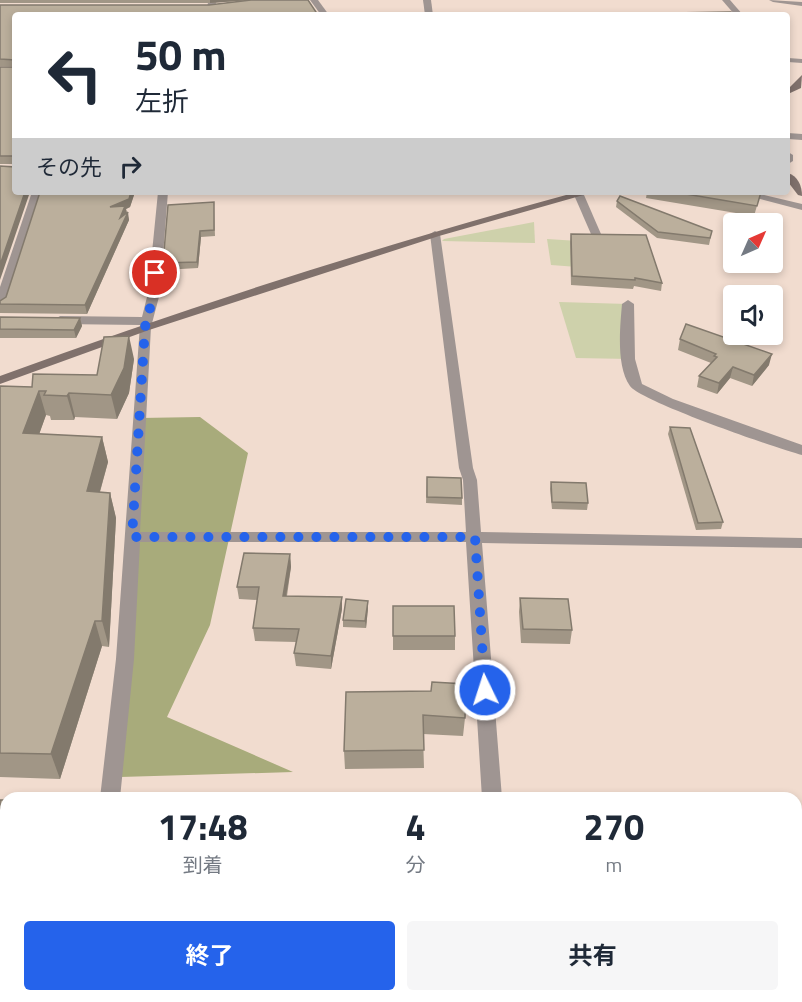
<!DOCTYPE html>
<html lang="ja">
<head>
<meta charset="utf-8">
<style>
  body { margin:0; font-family:"Titillium Web","Noto Sans JP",sans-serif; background:#f6f6f7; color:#1f2937; height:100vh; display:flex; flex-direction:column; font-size:22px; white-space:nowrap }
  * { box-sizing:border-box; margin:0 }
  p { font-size:20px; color:#747a83 }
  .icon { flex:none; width:33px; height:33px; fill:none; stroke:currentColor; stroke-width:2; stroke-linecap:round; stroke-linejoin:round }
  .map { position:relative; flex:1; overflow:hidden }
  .side { position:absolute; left:0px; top:792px; width:802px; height:210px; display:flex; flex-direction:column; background:#fff; border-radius:18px 18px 0 0; box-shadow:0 3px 9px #0003 }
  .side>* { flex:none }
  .hud { position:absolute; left:12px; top:12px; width:778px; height:183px; border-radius:6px; box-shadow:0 3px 9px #0003; background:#fff; color:#1f2937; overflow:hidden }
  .needle { width:39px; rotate:45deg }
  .tools { position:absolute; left:723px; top:213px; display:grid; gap:12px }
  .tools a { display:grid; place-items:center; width:60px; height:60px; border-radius:6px; background:#fff; box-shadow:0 3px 9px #0003; font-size:30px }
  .pin { position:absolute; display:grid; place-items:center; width:51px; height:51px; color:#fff; margin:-26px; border:3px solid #fff; border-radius:50%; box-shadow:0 2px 6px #0007 }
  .me { position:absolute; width:66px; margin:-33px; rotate:356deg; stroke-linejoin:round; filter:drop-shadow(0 0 4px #0008) }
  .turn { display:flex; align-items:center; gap:21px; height:126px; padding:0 24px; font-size:27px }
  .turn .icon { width:78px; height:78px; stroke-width:2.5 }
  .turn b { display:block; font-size:42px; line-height:51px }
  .then { display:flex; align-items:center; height:57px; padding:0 24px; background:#0003; gap:12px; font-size:22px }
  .eta { display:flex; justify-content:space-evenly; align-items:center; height:102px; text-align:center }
  .eta b { font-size:36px; font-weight:700; line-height:42px }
  .action { display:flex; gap:12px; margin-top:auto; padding:12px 24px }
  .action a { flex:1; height:69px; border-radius:6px; background:#2563eb; color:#fff; font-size:24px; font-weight:700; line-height:69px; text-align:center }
  .action a+a { background:#f6f6f7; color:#1f2937 }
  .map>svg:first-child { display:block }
</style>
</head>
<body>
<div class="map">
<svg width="802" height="1002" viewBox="0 0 802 1002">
  <rect width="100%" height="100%" fill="#f1dccf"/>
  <!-- green -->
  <g fill="#ced1ab">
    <polygon points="534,222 535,243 442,241 444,239"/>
    <polygon points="547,239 594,242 604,269 551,265"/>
    <polygon points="559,302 628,304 630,359 576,358"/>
  </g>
  <!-- forest -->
  <polygon fill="#a8ab7b" points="200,417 248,453 210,625 167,717 293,772 120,777 140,418"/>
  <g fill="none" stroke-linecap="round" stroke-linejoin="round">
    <!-- street -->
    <g fill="#9f9592" fill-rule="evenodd">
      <polygon points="209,0 217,0 212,15 204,15"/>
      <polygon points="310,0 318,0 329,15 321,15"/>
      <polygon points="423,0 431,0 433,15 425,15"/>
      <polygon points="722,0 730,0 743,15 735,15"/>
      <polygon points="769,0 802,2 802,6 773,2"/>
      <polygon points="788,58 802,59 802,63 788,62"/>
      <polygon points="788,133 802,134 802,140 788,139"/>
      <polygon points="788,152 793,155 793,161 788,164"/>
      <polygon points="32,192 42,192 6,305 0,309 0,287"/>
      <polygon points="158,192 168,192 160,293 151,327 140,532 466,532 463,480 459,468 430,234 435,231 440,234 473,468 477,480 481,532 802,538 802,548 482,543 502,798 482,798 466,542 140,542 134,659 120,798 100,798 116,659 140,325 60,324 54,320 60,316 142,317 148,293"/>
      <polygon points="734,192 752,192 802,204 802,210"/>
      <polygon points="575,193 584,195 601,234 600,236 592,236 591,234 574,195"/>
      <path d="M 628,300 L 634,304 L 635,359 L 642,384 L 673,399 L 802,445 L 802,455 C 776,448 642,402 630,386 C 616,366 620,328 622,304 Z"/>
      <rect x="796" y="928" width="6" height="22"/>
    </g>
    <!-- secondary -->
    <g fill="#80716c" fill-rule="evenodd">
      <polygon points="802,75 801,88 788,94 788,89"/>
      <path d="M 788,173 C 798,176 802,186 802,196 L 798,195 L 788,182 Z"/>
      <path d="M 577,192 L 594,192 L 439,236 L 149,330 L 0,384 L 0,376 C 190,306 382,245 577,192 Z"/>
    </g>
  </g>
  <!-- wall -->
  <g fill="#a19686">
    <polygon points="0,0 308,0 15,15 15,164 0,164 0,67 13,67 14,66 0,66 0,5 209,5 251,0 210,3 0,3"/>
    <polygon points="40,192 135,192 130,207 126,209 129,220 87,314 0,313 0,301 6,297"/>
    <polygon points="647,192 761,192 754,216 646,198"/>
    <polygon points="617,201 712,231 709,245 657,238 616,207"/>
    <polygon points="214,208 215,236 201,237 198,268 164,270 163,263"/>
    <polygon points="571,234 662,283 661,291 634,286 633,289 571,285 570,242"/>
    <polygon points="0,317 80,318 82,326 76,338 0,338"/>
    <polygon points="680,339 769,365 752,386 730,378 717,394 697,387 699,376 711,363 678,350"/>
    <polygon points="134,359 129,393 117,419 75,417 74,420 51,420 50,416 46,415 39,434 102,437 108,462 100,492 110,493 116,518 109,647 102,646 60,779 0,777 0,386 32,387 97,375"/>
    <polygon points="670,427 723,522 721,529 696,530 668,434"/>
    <polygon points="427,477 462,498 462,505 426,503"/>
    <polygon points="551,482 588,503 587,510 552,509 550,489"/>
    <polygon points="290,554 291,567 287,596 342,609 331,669 296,666 294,653 296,642 255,641 253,628 257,600 239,599 237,587"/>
    <polygon points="520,598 572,630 570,644 521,643 519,612"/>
    <polygon points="368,601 368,608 366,628 343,627 343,620"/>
    <polygon points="393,606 455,636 455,650 393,650"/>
    <polygon points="346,692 465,718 463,736 423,734 424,768 345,769 344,751"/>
    <rect x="0" y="800" width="6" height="70"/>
    <polygon points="712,996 783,996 784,1002 712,1002 711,998"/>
  </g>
  <!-- shaded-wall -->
  <g fill="#837a6d">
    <polygon points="210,0 251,0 210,3"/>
    <polygon points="25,192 30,192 0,280 0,265"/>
    <polygon points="131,192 135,192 130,207 126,209 127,214 121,226 110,207"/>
    <polygon points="128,212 129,220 87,314 85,305"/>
    <polygon points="200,231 201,237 198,268 197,262"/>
    <polygon points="80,318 82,326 76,338 74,330"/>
    <polygon points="129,336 134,359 129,393 117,419 111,395"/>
    <polygon points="772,354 769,365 752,386 754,375"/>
    <polygon points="733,367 730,378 717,394 719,383"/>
    <polygon points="39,391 46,415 31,457 23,433"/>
    <polygon points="69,393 75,417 74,420 67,396"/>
    <polygon points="102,437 108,462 93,516 87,491"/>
    <polygon points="110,493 116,518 109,647 102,621"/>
    <polygon points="290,554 291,567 284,608 283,596"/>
    <polygon points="342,597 342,609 331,669 331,656"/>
    <polygon points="368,601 368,608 366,628 365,621"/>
    <polygon points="95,621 102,646 60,779 51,754"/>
  </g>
  <!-- building -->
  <g fill="#bbaf9c" stroke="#837a6d" stroke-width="1.5">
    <polygon points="251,0 308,0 318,15 15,15 15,161 13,156 0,156 0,67 13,67 15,60 0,59 0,5 209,5"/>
    <polygon points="731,12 733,15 674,15 672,13"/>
    <polygon points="0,166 15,167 15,192 25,192 0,265"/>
    <polygon points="40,192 131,192 129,199 110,207 125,206 120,218 128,212 85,305 0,304 0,301 6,297"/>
    <polygon points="674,192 761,192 757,206"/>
    <polygon points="620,196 712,231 710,238 658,232 617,201"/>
    <polygon points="214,202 214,230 200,231 197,262 163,263 168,205"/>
    <polygon points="571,234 646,235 662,283 635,278 635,280 572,276"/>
    <polygon points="0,317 80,318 74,330 0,329"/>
    <polygon points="686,324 772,354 754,375 733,367 719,383 699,376 717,357 714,356 716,354 680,339"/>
    <polygon points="129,336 124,368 111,395 69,393 67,396 44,395 46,391 39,391 23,433 102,437 87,491 110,493 102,621 95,621 51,754 0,753 0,386 32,387 33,374 97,375 104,337"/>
    <polygon points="670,427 690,428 723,522 698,523"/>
    <polygon points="427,477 461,478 462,498 427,497"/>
    <polygon points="551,482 586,483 588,503 552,502"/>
    <polygon points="244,553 290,554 283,596 342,597 331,656 294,653 299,629 253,628 259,587 237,587"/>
    <polygon points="520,598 568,599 572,630 523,629"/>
    <polygon points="346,599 368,601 365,621 343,620"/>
    <polygon points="393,606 454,606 455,636 393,636"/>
    <polygon points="432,682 466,684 465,718 423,715 424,750 344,751 346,692 431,691"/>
    <rect x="0" y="800" width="6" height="52"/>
    <polygon points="722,996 783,996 784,1002 723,1002"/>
  </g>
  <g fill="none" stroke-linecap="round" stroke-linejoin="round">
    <!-- route -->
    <polyline stroke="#2563eb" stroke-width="10" stroke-dasharray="0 18" points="155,273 154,293 145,327 132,537 475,537 485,690"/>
  </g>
</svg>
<div class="tools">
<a><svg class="needle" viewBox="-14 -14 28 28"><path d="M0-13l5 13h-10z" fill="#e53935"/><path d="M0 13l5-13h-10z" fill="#747a83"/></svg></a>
<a><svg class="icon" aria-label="sound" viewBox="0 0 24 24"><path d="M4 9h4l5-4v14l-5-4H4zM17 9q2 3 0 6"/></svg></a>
</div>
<div class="pin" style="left:155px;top:273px;background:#d93025"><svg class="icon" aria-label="arrive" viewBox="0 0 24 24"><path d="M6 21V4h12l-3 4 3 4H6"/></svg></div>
<svg class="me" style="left:485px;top:690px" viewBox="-20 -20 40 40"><circle r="17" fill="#2563eb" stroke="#fff" stroke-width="3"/><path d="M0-11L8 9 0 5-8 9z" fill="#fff"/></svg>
<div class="hud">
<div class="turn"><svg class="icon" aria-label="left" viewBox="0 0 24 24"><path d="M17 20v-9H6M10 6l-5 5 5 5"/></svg><div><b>50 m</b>左折</div></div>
<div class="then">その先<svg class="icon" aria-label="right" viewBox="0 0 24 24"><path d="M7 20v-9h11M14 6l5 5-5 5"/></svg></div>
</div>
<section class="side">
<div class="eta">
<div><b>17:48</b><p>到着</p></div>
<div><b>4</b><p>分</p></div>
<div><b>270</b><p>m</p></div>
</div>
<div class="action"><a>終了</a><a>共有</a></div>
</section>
</div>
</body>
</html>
